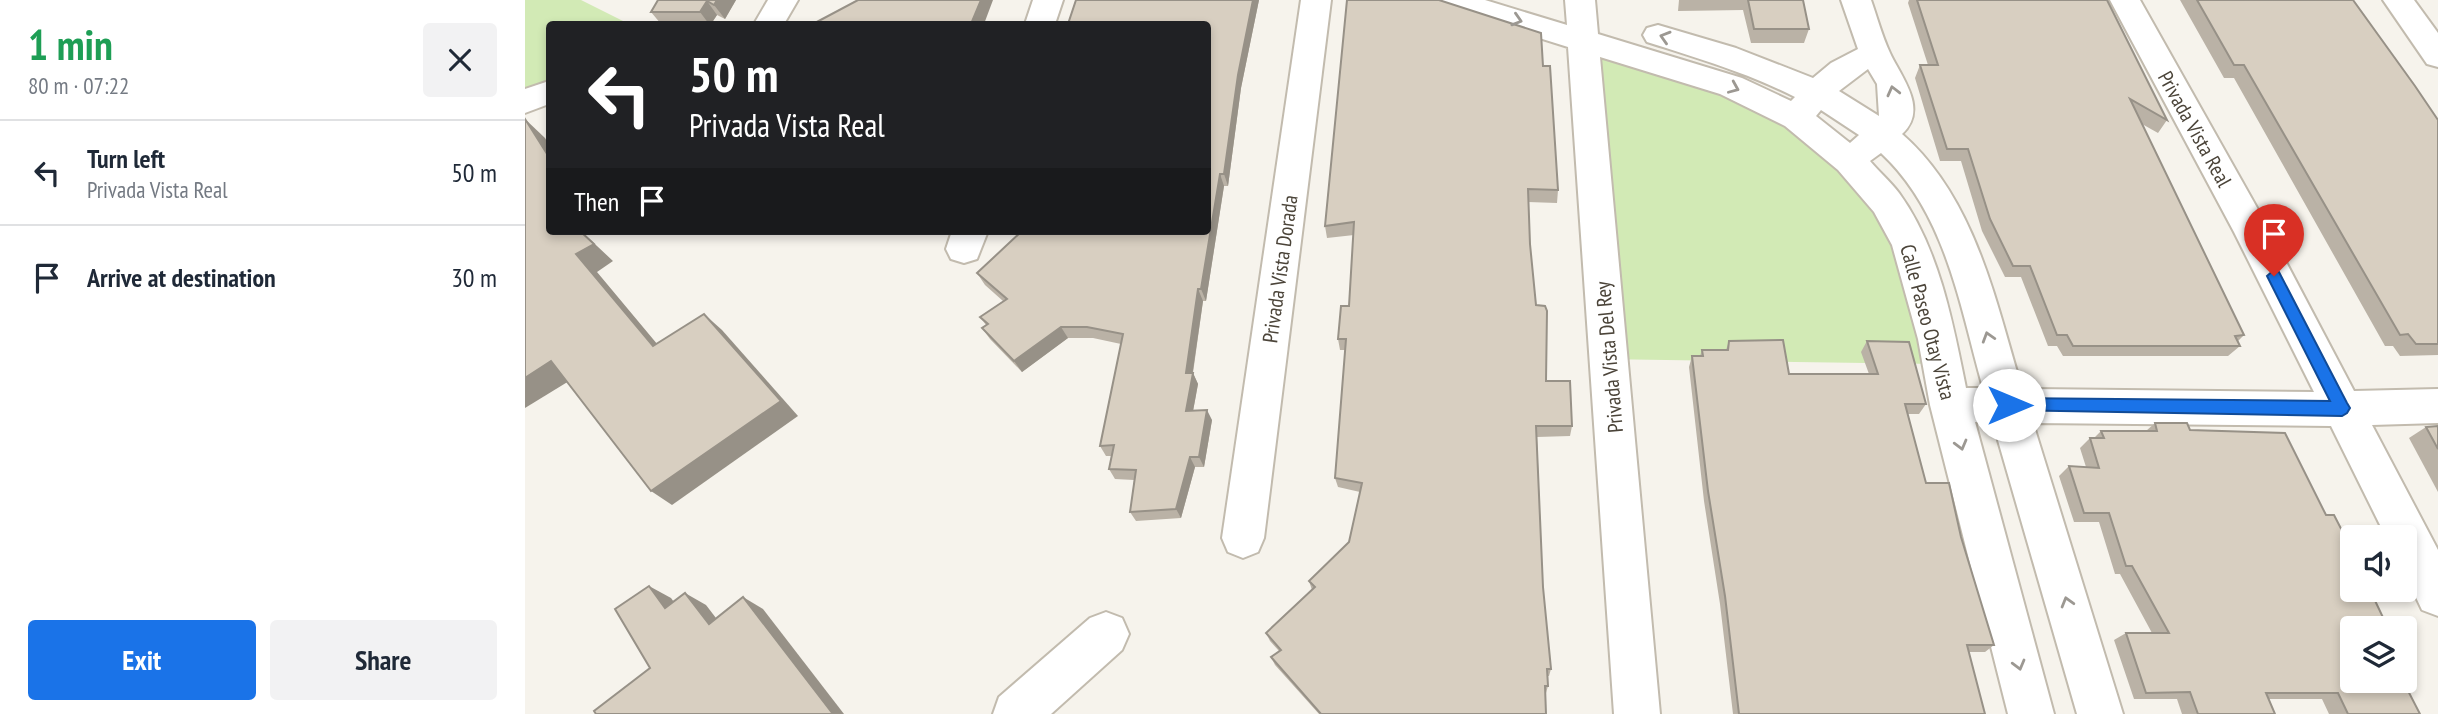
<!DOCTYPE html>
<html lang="en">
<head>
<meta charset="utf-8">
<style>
  body { margin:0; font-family:"PT Sans Narrow",sans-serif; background:#f2f2f3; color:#1f2937; height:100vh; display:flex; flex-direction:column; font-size:26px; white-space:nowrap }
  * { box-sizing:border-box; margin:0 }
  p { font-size:23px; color:#747a83 }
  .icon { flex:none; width:38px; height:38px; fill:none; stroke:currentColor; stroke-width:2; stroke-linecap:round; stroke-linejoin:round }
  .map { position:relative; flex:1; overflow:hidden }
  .details { display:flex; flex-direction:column; background:#fff; width:525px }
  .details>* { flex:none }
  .top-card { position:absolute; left:21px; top:21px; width:665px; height:214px; border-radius:7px; box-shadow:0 4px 10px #0003; background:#202124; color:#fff; overflow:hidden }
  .buttons { position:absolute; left:1815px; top:525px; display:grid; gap:14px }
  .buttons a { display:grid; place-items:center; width:77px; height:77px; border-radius:7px; background:#fff; box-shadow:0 4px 10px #0003; font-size:35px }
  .pin { position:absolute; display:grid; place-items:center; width:60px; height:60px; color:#fff; margin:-72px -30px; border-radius:50% 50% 50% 0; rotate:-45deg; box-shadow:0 0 7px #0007 }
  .pin .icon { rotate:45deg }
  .me { position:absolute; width:77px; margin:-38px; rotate:90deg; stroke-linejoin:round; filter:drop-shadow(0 0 5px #0008) }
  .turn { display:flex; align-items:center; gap:24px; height:147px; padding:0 28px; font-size:32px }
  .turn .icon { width:91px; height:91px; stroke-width:2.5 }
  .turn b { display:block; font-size:49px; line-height:60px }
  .then { display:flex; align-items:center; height:66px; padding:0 28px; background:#0003; gap:14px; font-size:26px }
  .round { display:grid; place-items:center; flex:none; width:74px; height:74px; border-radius:7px; background:#f2f2f3 }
  .headline { display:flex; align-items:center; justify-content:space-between; height:119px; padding:0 28px }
  h1 { font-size:42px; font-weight:600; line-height:52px; color:#1e9e55 }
  .primary-button { display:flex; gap:14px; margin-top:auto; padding:14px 28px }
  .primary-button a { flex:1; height:80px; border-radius:7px; background:#1a73e8; color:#fff; font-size:28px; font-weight:600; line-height:80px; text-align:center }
  .primary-button a+a { background:#f2f2f3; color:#1f2937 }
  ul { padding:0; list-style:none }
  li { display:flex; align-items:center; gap:21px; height:105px; padding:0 28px; border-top:2px solid #e0e1e3 }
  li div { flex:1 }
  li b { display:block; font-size:26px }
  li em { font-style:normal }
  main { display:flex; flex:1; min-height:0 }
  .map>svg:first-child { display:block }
</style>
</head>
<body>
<main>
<section class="details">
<div class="headline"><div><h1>1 min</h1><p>80 m · 07:22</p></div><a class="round"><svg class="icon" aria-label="close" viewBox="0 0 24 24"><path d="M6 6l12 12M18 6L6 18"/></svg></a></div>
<ul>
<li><svg class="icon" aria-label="left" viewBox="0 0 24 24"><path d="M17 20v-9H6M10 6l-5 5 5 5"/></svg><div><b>Turn left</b><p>Privada Vista Real</p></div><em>50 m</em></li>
<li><svg class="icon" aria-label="arrive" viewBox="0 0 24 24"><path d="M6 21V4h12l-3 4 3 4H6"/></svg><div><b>Arrive at destination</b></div><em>30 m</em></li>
</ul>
<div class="primary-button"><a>Exit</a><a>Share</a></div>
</section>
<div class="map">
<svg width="1913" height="714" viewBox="0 0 1913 714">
  <rect width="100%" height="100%" fill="#f6f3ec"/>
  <!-- green -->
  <g fill="#d2eab5">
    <polygon points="0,0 56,0 104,24 24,24 24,88 0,92"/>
    <polygon points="1059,40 1272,118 1362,203 1411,364 1076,359"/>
  </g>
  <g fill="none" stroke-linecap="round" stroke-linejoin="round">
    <!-- minor casing -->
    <g stroke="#c2bbae" stroke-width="4">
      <g id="minor">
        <polygon points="243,0 273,0 259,24 229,24"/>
        <polygon points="508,0 538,0 530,24 500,24"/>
        <polygon points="776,0 806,0 739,538 733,552 718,558 703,552 697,538"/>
        <path d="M 912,0 L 960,0 L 1042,25 L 1040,0 L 1070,0 L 1073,34 L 1217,78 L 1266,101 L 1270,97 C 1223,73 1172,58 1122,42 L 1118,35 L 1122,28 L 1133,25 L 1211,48 L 1288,78 L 1306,63 L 1333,49 L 1316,0 L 1346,0 C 1352,17 1357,36 1365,53 C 1376,77 1404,109 1377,134 C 1450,198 1470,299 1497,389 L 1789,392 L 1709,232 L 1585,0 L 1615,0 L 1740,222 L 1829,391 L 1913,389 L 1913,423 L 1847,425 L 1913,550 L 1913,616 L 1897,610 L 1880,574 L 1880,537 L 1861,537 L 1806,426 L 1508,423 L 1598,714 L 1552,714 L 1468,423 L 1450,422 L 1529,714 L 1483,714 L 1405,405 L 1393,339 L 1367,245 L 1349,212 L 1313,170 L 1260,126 L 1195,94 L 1075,57 L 1135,714 L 1089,714 L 1043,47 L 916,7 ZM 1343,69 L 1352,84 L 1354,116 L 1314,91 ZM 1296,110 L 1334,135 L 1325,143 L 1291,116 ZM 1356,153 C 1421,213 1435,307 1458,388 L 1441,388 C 1428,323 1414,248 1374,193 C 1366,182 1354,172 1345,161 Z"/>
        <polygon points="1858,0 1889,0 1913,33 1913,67 1902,64"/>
        <polygon points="24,81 24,104 0,113 0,89"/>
        <polygon points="427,231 463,231 452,259 439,263 426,259 421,249"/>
        <polygon points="581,612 597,618 604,634 597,650 526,714 468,714 474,697 565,618"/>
      </g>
    </g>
    <!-- minor -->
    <use href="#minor" fill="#fff" fill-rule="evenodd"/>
  </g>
  <!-- wall -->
  <g fill="#bab2a6">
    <polygon points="133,0 211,0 200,19 192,15 186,24 136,24 126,12"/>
    <polygon points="551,0 734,0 716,88 703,186 699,186 681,301 678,301 668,373 673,384 668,411 687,420 679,467 670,467 656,518 611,521 605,512 609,480 590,479 584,469 587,456 581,456 575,446 596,344 568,338 543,338 497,372 465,339 457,328 461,325 455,317 478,301 460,285 452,273 682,231"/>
    <polygon points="1154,0 1278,0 1284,29 1279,43 1226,43 1218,10 1153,11"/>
    <polygon points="1384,0 1582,0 1642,120 1633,133 1617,124 1719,335 1713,341 1715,346 1703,356 1538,356 1532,346 1523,346 1496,277 1480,277 1457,231 1436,161 1415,161 1390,78 1395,65 1403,65 1383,3"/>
    <polygon points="1655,0 1828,0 1913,120 1913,355 1875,356 1868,346 1860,346 1709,78 1699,78"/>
    <polygon points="1018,66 1033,190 1032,203 1003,202 1005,244 1011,305 1021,381 1047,426 1045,436 1012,437 1018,587 1026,669 1024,676 1022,676 1023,686 1021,693 1020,693 1021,714 794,714 750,665 746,657 754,651 745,641 741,633 787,590 784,581 824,542 835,492 813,487 810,478 820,350 815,350 813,339 824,306 829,235 802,238 800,226"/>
    <polygon points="1204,341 1264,374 1344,374 1336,352 1342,341 1401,404 1394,414 1383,414 1401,483 1436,537 1469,645 1460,652 1444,652 1460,714 1208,714 1195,604 1179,501 1164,367 1167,356 1175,356 1177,350 1201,350"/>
    <polygon points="1630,423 1665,430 1827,628 1895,714 1804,714 1797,699 1744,699 1750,714 1657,714 1652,699 1609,699 1589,640 1601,633 1627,633 1595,574 1590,574 1574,522 1549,522 1534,476 1544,466 1561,467 1555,448 1565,438 1569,438 1576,431 1621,431"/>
    <polygon points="1913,426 1913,492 1884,438 1901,427"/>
  </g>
  <!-- shaded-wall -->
  <g fill="#979187">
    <polygon points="192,0 211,0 200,19 189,5"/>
    <polygon points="456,0 468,0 459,24 446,24"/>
    <polygon points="728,0 734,0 716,88 703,186 699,174 713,75"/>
    <polygon points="182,1 192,15 186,24 184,24 175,12"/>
    <polygon points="0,119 20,138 24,145 24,157"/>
    <polygon points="695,174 699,186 681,301 676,289"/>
    <polygon points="56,231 88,261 72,272 148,363 128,346 51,254"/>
    <polygon points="673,289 678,301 666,384 661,373"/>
    <polygon points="179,314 197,330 273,416 147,505 126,491"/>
    <polygon points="536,327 543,338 497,372 489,361"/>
    <polygon points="26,361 49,378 0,408 0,378"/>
    <polygon points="668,373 673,384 666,422 661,411"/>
    <polygon points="682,410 687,420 679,467 674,457"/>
    <polygon points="665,457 670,467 656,518 651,509"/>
    <polygon points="124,586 146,598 162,620 140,608"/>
    <polygon points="160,593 181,605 204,635 184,624"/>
    <polygon points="218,597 238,609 319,714 308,714"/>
  </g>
  <!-- building -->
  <g fill="#d8cfc1" stroke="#979187" stroke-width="2">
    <polygon points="133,0 192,0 189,5 182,1 175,12 126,12"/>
    <polygon points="333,0 456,0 446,24 288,24"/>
    <polygon points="551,0 728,0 713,75 699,174 695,174 676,289 673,289 661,373 668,373 661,411 682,410 674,457 665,457 651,509 605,512 611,470 584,469 589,445 575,446 598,334 562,327 536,327 489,361 457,328 463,324 455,317 482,299 452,273 497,231 682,231 682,24 543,24"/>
    <polygon points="822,0 914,0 1016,33 1018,66 1025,66 1033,190 1003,189 1005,244 1011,305 1020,306 1022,311 1021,381 1045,381 1047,426 1011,426 1018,587 1026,669 1022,669 1023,686 1020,686 1021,714 796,714 746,657 756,650 741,633 790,587 784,581 824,542 837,483 810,478 821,339 813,339 816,306 824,306 829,222 800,226"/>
    <polygon points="1223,0 1278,0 1284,29 1229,29"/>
    <polygon points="1392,0 1582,0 1642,120 1605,99 1719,335 1710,336 1715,346 1548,346 1542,335 1532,335 1505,266 1488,266 1465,219 1443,149 1422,149 1395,65 1413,65"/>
    <polygon points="1672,0 1828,0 1890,86 1913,120 1913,344 1891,344 1883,334 1875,335 1719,65 1709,65"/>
    <polygon points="0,119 24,157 24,231 55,231 69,244 51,254 128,346 179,314 256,401 126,491 26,361 0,378"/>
    <polygon points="1258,340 1264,374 1353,374 1342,341 1384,342 1401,404 1380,404 1401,483 1424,483 1436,537 1469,645 1442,645 1460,714 1214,714 1200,596 1183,491 1167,356 1178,356 1177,350 1203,350 1204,341"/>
    <polygon points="1630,423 1662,423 1665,430 1760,433 1801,515 1809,515 1827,550 1827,590 1845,590 1863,628 1827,628 1827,681 1878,681 1895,714 1823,714 1813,693 1741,693 1750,714 1673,714 1665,692 1621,693 1601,633 1644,633 1607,566 1601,566 1584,513 1559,513 1544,466 1574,468 1565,438 1579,438 1576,431 1632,431"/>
    <polygon points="1913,426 1913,449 1901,427"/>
    <polygon points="124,586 140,608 160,593 184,624 218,597 308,714 71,714 69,711 125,668 90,609"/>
    <polygon points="1880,665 1885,677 1880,677"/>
  </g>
  <!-- one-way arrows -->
  <defs><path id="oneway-chevron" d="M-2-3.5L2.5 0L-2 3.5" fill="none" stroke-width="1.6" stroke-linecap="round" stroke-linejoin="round" transform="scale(1.75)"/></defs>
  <g stroke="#9c9892">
    <use href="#oneway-chevron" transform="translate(992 20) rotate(17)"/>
    <use href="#oneway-chevron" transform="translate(1140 37) rotate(-163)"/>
    <use href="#oneway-chevron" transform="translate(1209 88) rotate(23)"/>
    <use href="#oneway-chevron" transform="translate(1368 91) rotate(-104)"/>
    <use href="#oneway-chevron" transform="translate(1463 337) rotate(-107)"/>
    <use href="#oneway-chevron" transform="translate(1436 445) rotate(75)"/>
    <use href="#oneway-chevron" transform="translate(1542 602) rotate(-106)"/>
    <use href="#oneway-chevron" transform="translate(1494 665) rotate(75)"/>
  </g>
  <!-- route -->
  <polygon fill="#1a73e8" stroke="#114b97" stroke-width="2" points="1749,270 1754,272 1822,403 1825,408 1822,413 1817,416 1478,410 1475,405 1478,400 1484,398 1805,401 1742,276"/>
  <g text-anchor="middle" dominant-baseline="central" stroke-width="7" stroke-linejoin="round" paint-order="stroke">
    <!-- street labels -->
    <g font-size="21" fill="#4b4439" stroke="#fff">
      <text transform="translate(1670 129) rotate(61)">Privada Vista Real</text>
      <text transform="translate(755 269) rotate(-82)">Privada Vista Dorada</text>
      <text transform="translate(1403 322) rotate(75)">Calle Paseo Otay Vista</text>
      <text transform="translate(1084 357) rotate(-95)">Privada Vista Del Rey</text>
    </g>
  </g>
</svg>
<div class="buttons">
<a><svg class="icon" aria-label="sound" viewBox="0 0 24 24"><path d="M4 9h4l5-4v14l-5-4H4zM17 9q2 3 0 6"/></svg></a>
<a><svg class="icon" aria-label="layers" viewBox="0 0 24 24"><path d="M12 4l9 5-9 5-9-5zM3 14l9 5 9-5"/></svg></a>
</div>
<div class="pin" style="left:1749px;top:276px;background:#d93025"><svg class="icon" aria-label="arrive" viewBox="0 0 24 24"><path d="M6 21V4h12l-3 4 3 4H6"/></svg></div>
<svg class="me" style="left:1484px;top:405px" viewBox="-20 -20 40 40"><circle r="19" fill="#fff"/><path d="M0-13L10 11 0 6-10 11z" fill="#1a73e8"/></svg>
<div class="top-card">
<div class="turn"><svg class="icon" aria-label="left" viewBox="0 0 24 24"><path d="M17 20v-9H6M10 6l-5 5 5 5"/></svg><div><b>50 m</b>Privada Vista Real</div></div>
<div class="then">Then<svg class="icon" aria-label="arrive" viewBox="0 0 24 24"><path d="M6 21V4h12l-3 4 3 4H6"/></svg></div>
</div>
</div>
</main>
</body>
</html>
